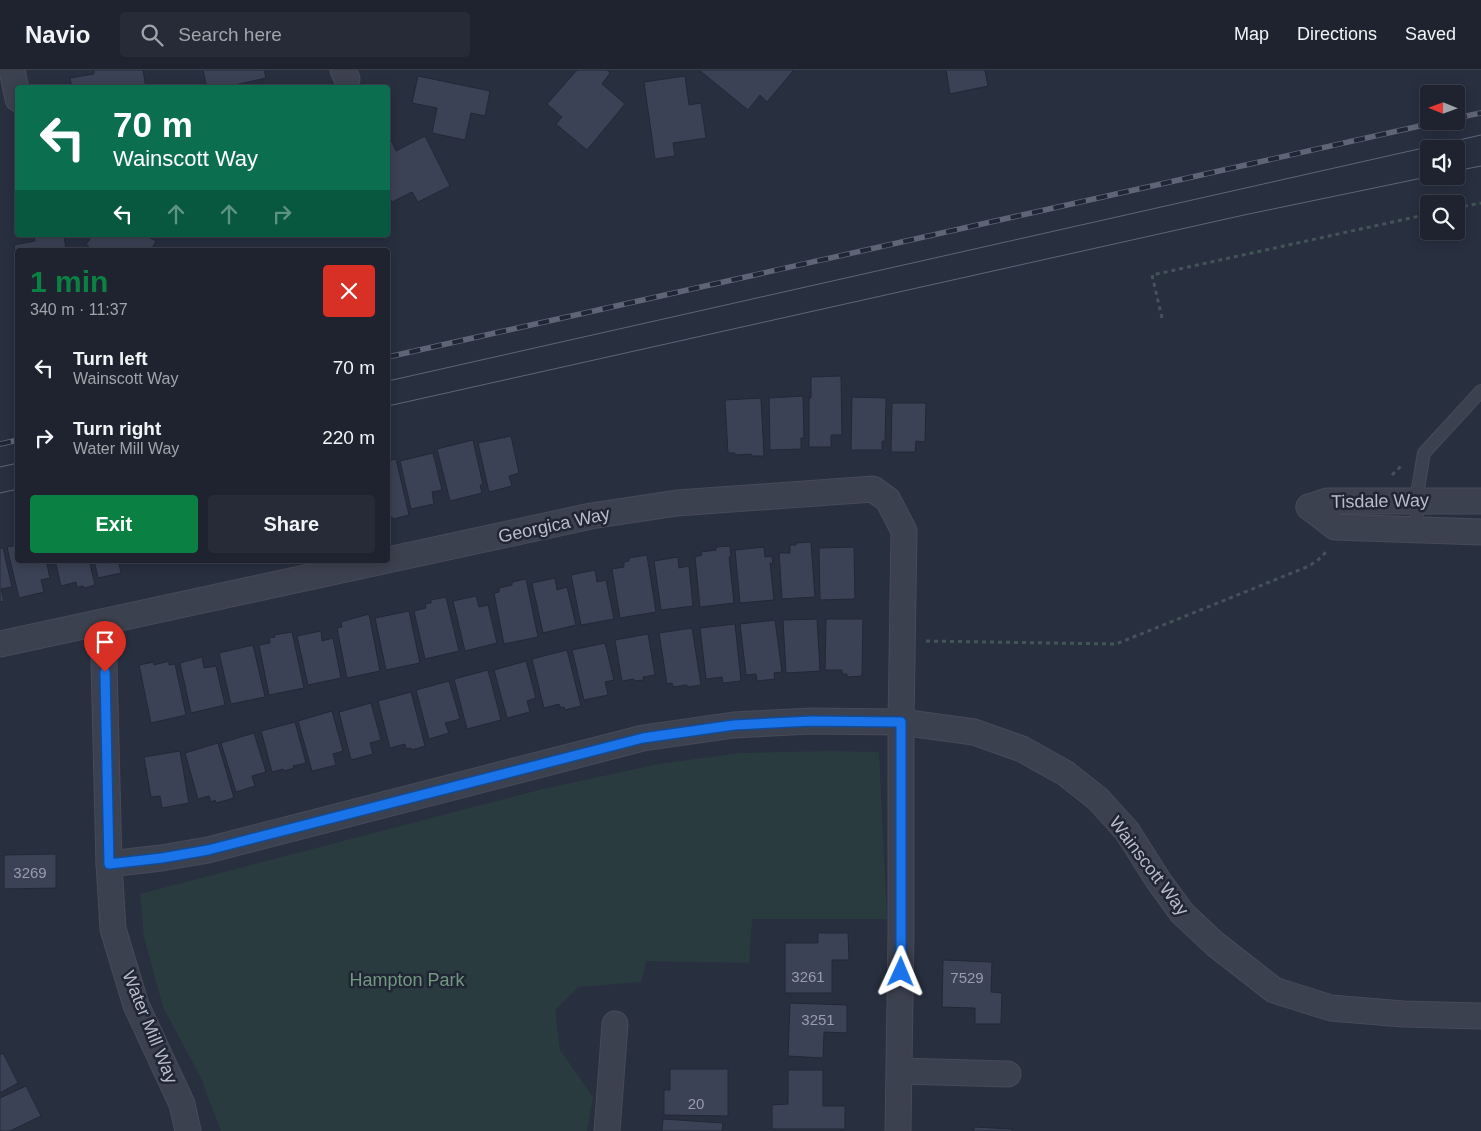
<!DOCTYPE html>
<html lang="en">
<head>
<meta charset="utf-8">
<style>
  body { margin:0; font-family:Arial,sans-serif; background:#262b37; color:#f1f3f6; height:100vh; display:flex; flex-direction:column; font-size:19px; white-space:nowrap }
  * { box-sizing:border-box; margin:0 }
  p { font-size:16px; color:#a1a4aa }
  .icon { flex:none; width:28px; height:28px; fill:none; stroke:currentColor; stroke-width:2; stroke-linecap:round; stroke-linejoin:round }
  .map { position:relative; flex:1; overflow:hidden }
  .details { position:absolute; left:15px; top:178px; width:375px; height:315px; display:flex; flex-direction:column; background:#1e232f; border-radius:5px; box-shadow:0 2px 12px #0003,0 0 0 1px #3c404b }
  .details>* { flex:none }
  .guide { position:absolute; left:15px; top:15px; width:375px; height:152px; border-radius:5px; box-shadow:0 2px 12px #0003,0 0 0 1px #3c404b; background:#0b6e4f; color:#fff; overflow:hidden }
  .needle { width:32px; rotate:271deg }
  .buttons { position:absolute; left:1420px; top:15px; display:grid; gap:10px }
  .buttons a { display:grid; place-items:center; width:45px; height:45px; border-radius:5px; background:#1e232f; box-shadow:0 2px 12px #0003,0 0 0 1px #3c404b; font-size:25px }
  .pin { position:absolute; display:grid; place-items:center; width:42px; height:42px; color:#fff; margin:-51px -21px; border-radius:50% 50% 50% 0; rotate:-45deg; box-shadow:0 0 5px #0007 }
  .pin .icon { rotate:45deg }
  .me { position:absolute; width:55px; margin:-28px; rotate:1deg; stroke-linejoin:round; filter:drop-shadow(0 0 4px #0008) }
  .turn { display:flex; align-items:center; gap:18px; height:105px; padding:0 15px; font-size:22px }
  .turn .icon { width:65px; height:65px; stroke-width:2.5 }
  .turn b { display:block; font-size:35px; line-height:42px }
  .lanes { display:flex; align-items:center; height:48px; padding:0 15px; background:#0003; justify-content:center; gap:25px; direction:ltr }
  .lanes .off { opacity:.35 }
  .round { display:grid; place-items:center; flex:none; width:52px; height:52px; border-radius:5px; background:#262b37 }
  .headline { display:flex; align-items:center; justify-content:space-between; height:85px; padding:0 15px }
  h1 { font-size:30px; font-weight:700; line-height:38px; color:#0b8043 }
  .primary-button { display:flex; gap:10px; margin-top:auto; padding:10px 15px }
  .primary-button a { flex:1; height:58px; border-radius:5px; background:#0b8043; color:#fff; font-size:20px; font-weight:700; line-height:58px; text-align:center }
  .primary-button a+a { background:#262b37; color:#f1f3f6 }
  ul { padding:0; list-style:none }
  li { display:flex; align-items:center; gap:15px; height:70px; padding:0 15px }
  li div { flex:1 }
  li b { display:block; font-size:19px }
  li em { font-style:normal }
  header { display:flex; align-items:center; gap:30px; box-sizing:border-box; height:70px; padding:0 25px; background:#1e232f; border-bottom:1px solid #3c404b }
  header strong { font-size:24px }
  nav { display:flex; gap:28px; margin-inline-start:auto; font-size:18px }
  .search { width:350px; height:45px; background:#262b37; display:flex; align-items:center; gap:12px; box-sizing:border-box; padding:0 18px; border-radius:5px; color:#a1a4aa; font-size:19px }
  .map>svg:first-child { display:block }
</style>
</head>
<body>
<header>
<strong>Navio</strong>
<div class="search"><svg class="icon" aria-label="search" viewBox="0 0 24 24"><circle cx="10" cy="10" r="6"/><path d="M15 15l6 6"/></svg>Search here</div>
<nav><a>Map</a><a>Directions</a><a>Saved</a></nav>
</header>
<div class="map">
<svg width="1481" height="1061" viewBox="0 0 1481 1061">
  <rect width="100%" height="100%" fill="#282f3f"/>
  <!-- green -->
  <polygon fill="#2a3b40" points="829,681 879,682 887,849 752,849 749,893 646,891 641,912 578,917 555,940 560,980 593,1027 587,1061 221,1061 201,1008 163,937 144,867 140,824 543,719 659,694 741,683"/>
  <!-- building -->
  <g fill="#3b4255" stroke="#232837">
    <polygon points="94,0 143,0 146,18 72,18 70,8 94,4"/>
    <polygon points="203,0 264,0 266,8 221,18 207,18"/>
    <polygon points="577,0 607,0 610,3 602,14 625,34 587,80 556,54 562,47 547,34"/>
    <polygon points="699,0 792,0 793,1 767,32 760,25 748,40"/>
    <polygon points="946,0 985,0 988,16 950,24"/>
    <polygon points="418,6 490,21 485,46 471,43 465,70 432,63 437,38 412,33"/>
    <polygon points="685,6 689,35 701,33 706,68 673,73 675,86 655,89 644,12"/>
    <polygon points="425,66 450,116 418,132 412,122 392,132 388,124 388,72 391,70 396,81"/>
    <polygon points="34,165 64,165 66,180 18,180 18,199 14,175 35,171"/>
    <polygon points="92,165 145,165 156,171 151,180 94,180 86,175"/>
    <polygon points="841,306 842,365 831,365 831,377 809,377 809,328 811,328 811,307"/>
    <polygon points="803,326 804,368 801,368 801,379 770,380 769,328"/>
    <polygon points="852,327 886,328 885,371 882,371 882,380 851,380"/>
    <polygon points="761,328 764,386 752,386 751,384 735,385 735,383 728,383 725,330"/>
    <polygon points="892,333 926,333 925,372 916,371 915,382 891,382"/>
    <polygon points="511,366 519,403 509,406 512,416 489,422 478,373"/>
    <polygon points="473,370 483,415 480,415 482,423 450,431 437,379"/>
    <polygon points="433,383 442,420 432,422 434,434 411,439 400,391"/>
    <polygon points="396,389 409,445 393,449 392,447 388,448 388,391"/>
    <polygon points="811,472 815,527 782,529 779,483 790,483 790,475 796,475 796,473"/>
    <polygon points="18,475 18,490 46,490 50,508 41,510 44,522 19,528 7,477"/>
    <polygon points="730,476 731,486 729,487 734,533 700,537 695,487 702,485 701,482 716,480 716,477"/>
    <polygon points="764,477 765,487 772,486 773,494 770,493 774,530 740,533 735,480"/>
    <polygon points="854,477 855,529 820,530 819,478"/>
    <polygon points="0,478 3,478 12,517 1,519 4,531 0,532"/>
    <polygon points="647,485 656,542 620,548 612,499 624,497 624,492 629,491 629,488"/>
    <polygon points="678,487 679,498 689,496 693,536 661,540 654,491"/>
    <polygon points="55,490 89,490 95,515 84,518 83,516 77,517 76,512 61,516"/>
    <polygon points="94,490 130,490 119,493 121,503 98,508"/>
    <polygon points="595,500 597,512 606,510 614,549 581,555 571,505"/>
    <polygon points="555,508 557,520 567,517 576,555 543,563 532,513"/>
    <polygon points="526,509 538,567 504,574 494,523 499,522 499,518 512,515 512,512"/>
    <polygon points="476,526 479,537 488,535 497,573 465,581 453,531"/>
    <polygon points="446,527 459,581 425,589 414,541 426,538 425,534 431,533 431,530"/>
    <polygon points="409,541 420,593 386,600 375,548"/>
    <polygon points="369,544 380,601 347,608 337,558 342,557 341,552"/>
    <polygon points="817,549 820,601 786,603 783,550"/>
    <polygon points="826,549 863,549 862,606 847,607 847,604 842,604 842,600 825,600"/>
    <polygon points="775,550 782,602 774,603 775,609 757,611 756,604 746,605 740,554"/>
    <polygon points="735,554 741,611 723,613 722,607 706,609 700,558"/>
    <polygon points="692,558 701,615 687,617 687,615 673,617 672,613 667,614 659,563"/>
    <polygon points="321,561 322,571 333,568 341,608 308,615 297,566"/>
    <polygon points="292,562 304,618 269,625 259,575 270,573 269,568 275,567 274,565"/>
    <polygon points="648,564 655,605 643,607 644,610 634,611 634,609 622,611 615,570"/>
    <polygon points="605,573 614,610 605,612 608,625 584,630 572,580"/>
    <polygon points="253,575 265,627 231,634 219,583"/>
    <polygon points="567,580 581,636 565,640 564,637 561,638 559,634 544,638 532,589"/>
    <polygon points="202,587 204,598 216,596 225,635 191,643 180,593"/>
    <polygon points="169,591 169,595 175,594 186,645 151,653 139,595 154,592 154,595"/>
    <polygon points="526,591 536,628 527,631 530,642 507,648 494,600"/>
    <polygon points="488,600 501,650 467,659 454,609"/>
    <polygon points="449,611 460,649 445,653 449,663 429,669 416,620"/>
    <polygon points="411,622 425,676 412,680 411,678 406,679 405,674 390,678 378,631"/>
    <polygon points="371,633 381,670 370,673 373,684 351,690 339,642"/>
    <polygon points="332,641 343,681 333,684 336,695 312,701 298,651"/>
    <polygon points="295,652 306,693 293,696 294,698 284,701 283,699 272,702 261,661"/>
    <polygon points="254,663 266,702 252,706 255,716 236,722 221,673"/>
    <polygon points="218,673 234,728 216,733 215,730 211,732 209,726 198,729 185,683"/>
    <polygon points="180,681 189,733 162,738 160,726 151,727 144,687"/>
    <polygon points="56,784 56,818 4,819 4,785"/>
    <polygon points="818,863 848,863 849,890 832,890 832,923 785,923 785,873 818,873"/>
    <polygon points="943,890 992,892 991,922 1002,923 1001,954 975,954 975,938 942,937"/>
    <polygon points="790,933 847,935 847,963 824,962 823,988 788,986"/>
    <polygon points="3,983 18,1013 0,1023 0,985"/>
    <polygon points="670,999 728,999 728,1046 664,1045 664,1020 670,1020"/>
    <polygon points="788,1000 823,1000 823,1036 845,1036 845,1059 772,1059 772,1035 788,1034"/>
    <polygon points="26,1016 41,1046 10,1061 0,1061 0,1028"/>
    <polygon points="663,1049 723,1053 722,1061 662,1061"/>
    <polygon points="974,1057 1012,1059 1012,1061 974,1061"/>
  </g>
  <g fill="none" stroke-linecap="round" stroke-linejoin="round">
    <!-- lane casing -->
    <g stroke="#464a59" stroke-width="14">
      <polyline id="lane" points="1417,460 1416,430 1424,383 1481,321"/>
    </g>
    <!-- street casing -->
    <g stroke="#464a59" stroke-width="27">
      <g id="street">
        <polyline points="12,0 18,29"/>
        <polyline points="343,0 347,9"/>
        <polyline points="1309,437 1335,457 1481,462"/>
        <polyline points="1309,437 1327,431 1481,431"/>
        <polyline points="103,552 109,794 113,859 136,935 182,1034 188,1061"/>
        <polyline points="0,574 591,446 677,433 873,419 888,430 904,461 901,652 901,863 898,1061"/>
        <polyline points="109,794 161,788 208,780 643,668 734,655 811,651 901,652 974,662 1022,679 1065,703 1098,729 1127,761 1158,810 1182,843 1215,874 1274,920 1331,938 1403,944 1481,946"/>
        <polyline points="900,1001 1008,1004"/>
        <polyline points="607,1061 615,954"/>
      </g>
    </g>
    <!-- path -->
    <g stroke="#435458" stroke-width="3" stroke-dasharray="4 4" stroke-linecap="butt">
      <polyline points="1456,138 1481,133"/>
      <polyline points="1162,248 1152,205 1429,144"/>
      <polyline points="1392,405 1402,395"/>
      <polyline points="926,571 1116,574 1309,496 1318,490 1328,480"/>
    </g>
    <!-- lane -->
    <use href="#lane" stroke="#3c414f" stroke-width="12"/>
    <!-- street -->
    <use href="#street" stroke="#3c414f" stroke-width="25"/>
    <!-- tram -->
    <g stroke="#5f6576" stroke-width="1">
      <polyline points="1456,101 1481,96"/>
      <polyline points="388,311 1481,65"/>
      <polyline points="388,336 1244,145 1432,106"/>
      <polyline points="0,397 18,393"/>
      <polyline points="0,423 18,419"/>
    </g>
    <!-- rail casing -->
    <g stroke="#5f6576" stroke-width="5.5">
      <g id="rail">
        <polyline points="1456,48 1481,43"/>
        <polyline points="388,287 1442,51"/>
        <polyline points="0,374 18,370"/>
      </g>
    </g>
    <!-- rail -->
    <use href="#rail" stroke="#212635" stroke-width="4" stroke-dasharray="11" stroke-linecap="butt"/>
  </g>
  <g fill="none" stroke-linecap="round" stroke-linejoin="round">
    <!-- route casing -->
    <g stroke="#114b97" stroke-width="12">
      <polyline id="route" points="105,602 109,794 162,788 208,780 643,668 734,655 772,653 811,651 901,652 901,902"/>
    </g>
    <!-- route -->
    <use href="#route" stroke="#1a73e8" stroke-width="9"/>
  </g>
  <g text-anchor="middle" dominant-baseline="central" stroke-width="5" stroke-linejoin="round" paint-order="stroke">
    <!-- number labels -->
    <g font-size="15" fill="#989cab">
      <text x="30" y="802">3269</text>
      <text x="808" y="906">3261</text>
      <text x="967" y="907">7529</text>
      <text x="818" y="949">3251</text>
      <text x="696" y="1033">20</text>
    </g>
    <!-- street labels -->
    <g font-size="18" fill="#b9bdca" stroke="#212635">
      <text transform="translate(1380 431) rotate(-1)">Tisdale Way</text>
      <text transform="translate(554 455) rotate(-12)">Georgica Way</text>
      <text transform="translate(1149 796) rotate(53)">Wainscott Way</text>
      <text transform="translate(150 957) rotate(68)">Water Mill Way</text>
    </g>
    <!-- park labels -->
    <g font-size="18" fill="#729880" stroke="#212635">
      <text x="407" y="910">Hampton Park</text>
    </g>
  </g>
</svg>
<div class="buttons">
<a><svg class="needle" viewBox="-14 -14 28 28"><path d="M0-13l5 13h-10z" fill="#e53935"/><path d="M0 13l5-13h-10z" fill="#a1a4aa"/></svg></a>
<a><svg class="icon" aria-label="sound" viewBox="0 0 24 24"><path d="M4 9h4l5-4v14l-5-4H4zM17 9q2 3 0 6"/></svg></a>
<a><svg class="icon" aria-label="search" viewBox="0 0 24 24"><circle cx="10" cy="10" r="6"/><path d="M15 15l6 6"/></svg></a>
</div>
<div class="pin" style="left:105px;top:602px;background:#d93025"><svg class="icon" aria-label="arrive" viewBox="0 0 24 24"><path d="M6 21V4h12l-3 4 3 4H6"/></svg></div>
<svg class="me" style="left:901px;top:902px" viewBox="-20 -20 40 40"><path d="M0-17L14 15 0 8-14 15z" fill="#1a73e8" stroke="#fff" stroke-width="4"/></svg>
<div class="guide">
<div class="turn"><svg class="icon" aria-label="left" viewBox="0 0 24 24"><path d="M17 20v-9H6M10 6l-5 5 5 5"/></svg><div><b>70 m</b>Wainscott Way</div></div>
<div class="lanes"><svg class="icon" aria-label="left" viewBox="0 0 24 24"><path d="M17 20v-9H6M10 6l-5 5 5 5"/></svg><svg class="icon off" aria-label="ahead" viewBox="0 0 24 24"><path d="M12 20V5M6 11l6-6 6 6"/></svg><svg class="icon off" aria-label="ahead" viewBox="0 0 24 24"><path d="M12 20V5M6 11l6-6 6 6"/></svg><svg class="icon off" aria-label="right" viewBox="0 0 24 24"><path d="M7 20v-9h11M14 6l5 5-5 5"/></svg></div>
</div>
<section class="details">
<div class="headline"><div><h1>1 min</h1><p>340 m · 11:37</p></div><a class="round" style="background:#d93025;color:#fff"><svg class="icon" aria-label="close" viewBox="0 0 24 24"><path d="M6 6l12 12M18 6L6 18"/></svg></a></div>
<ul>
<li><svg class="icon" aria-label="left" viewBox="0 0 24 24"><path d="M17 20v-9H6M10 6l-5 5 5 5"/></svg><div><b>Turn left</b><p>Wainscott Way</p></div><em>70 m</em></li>
<li><svg class="icon" aria-label="right" viewBox="0 0 24 24"><path d="M7 20v-9h11M14 6l5 5-5 5"/></svg><div><b>Turn right</b><p>Water Mill Way</p></div><em>220 m</em></li>
</ul>
<div class="primary-button"><a>Exit</a><a>Share</a></div>
</section>
</div>
</body>
</html>
